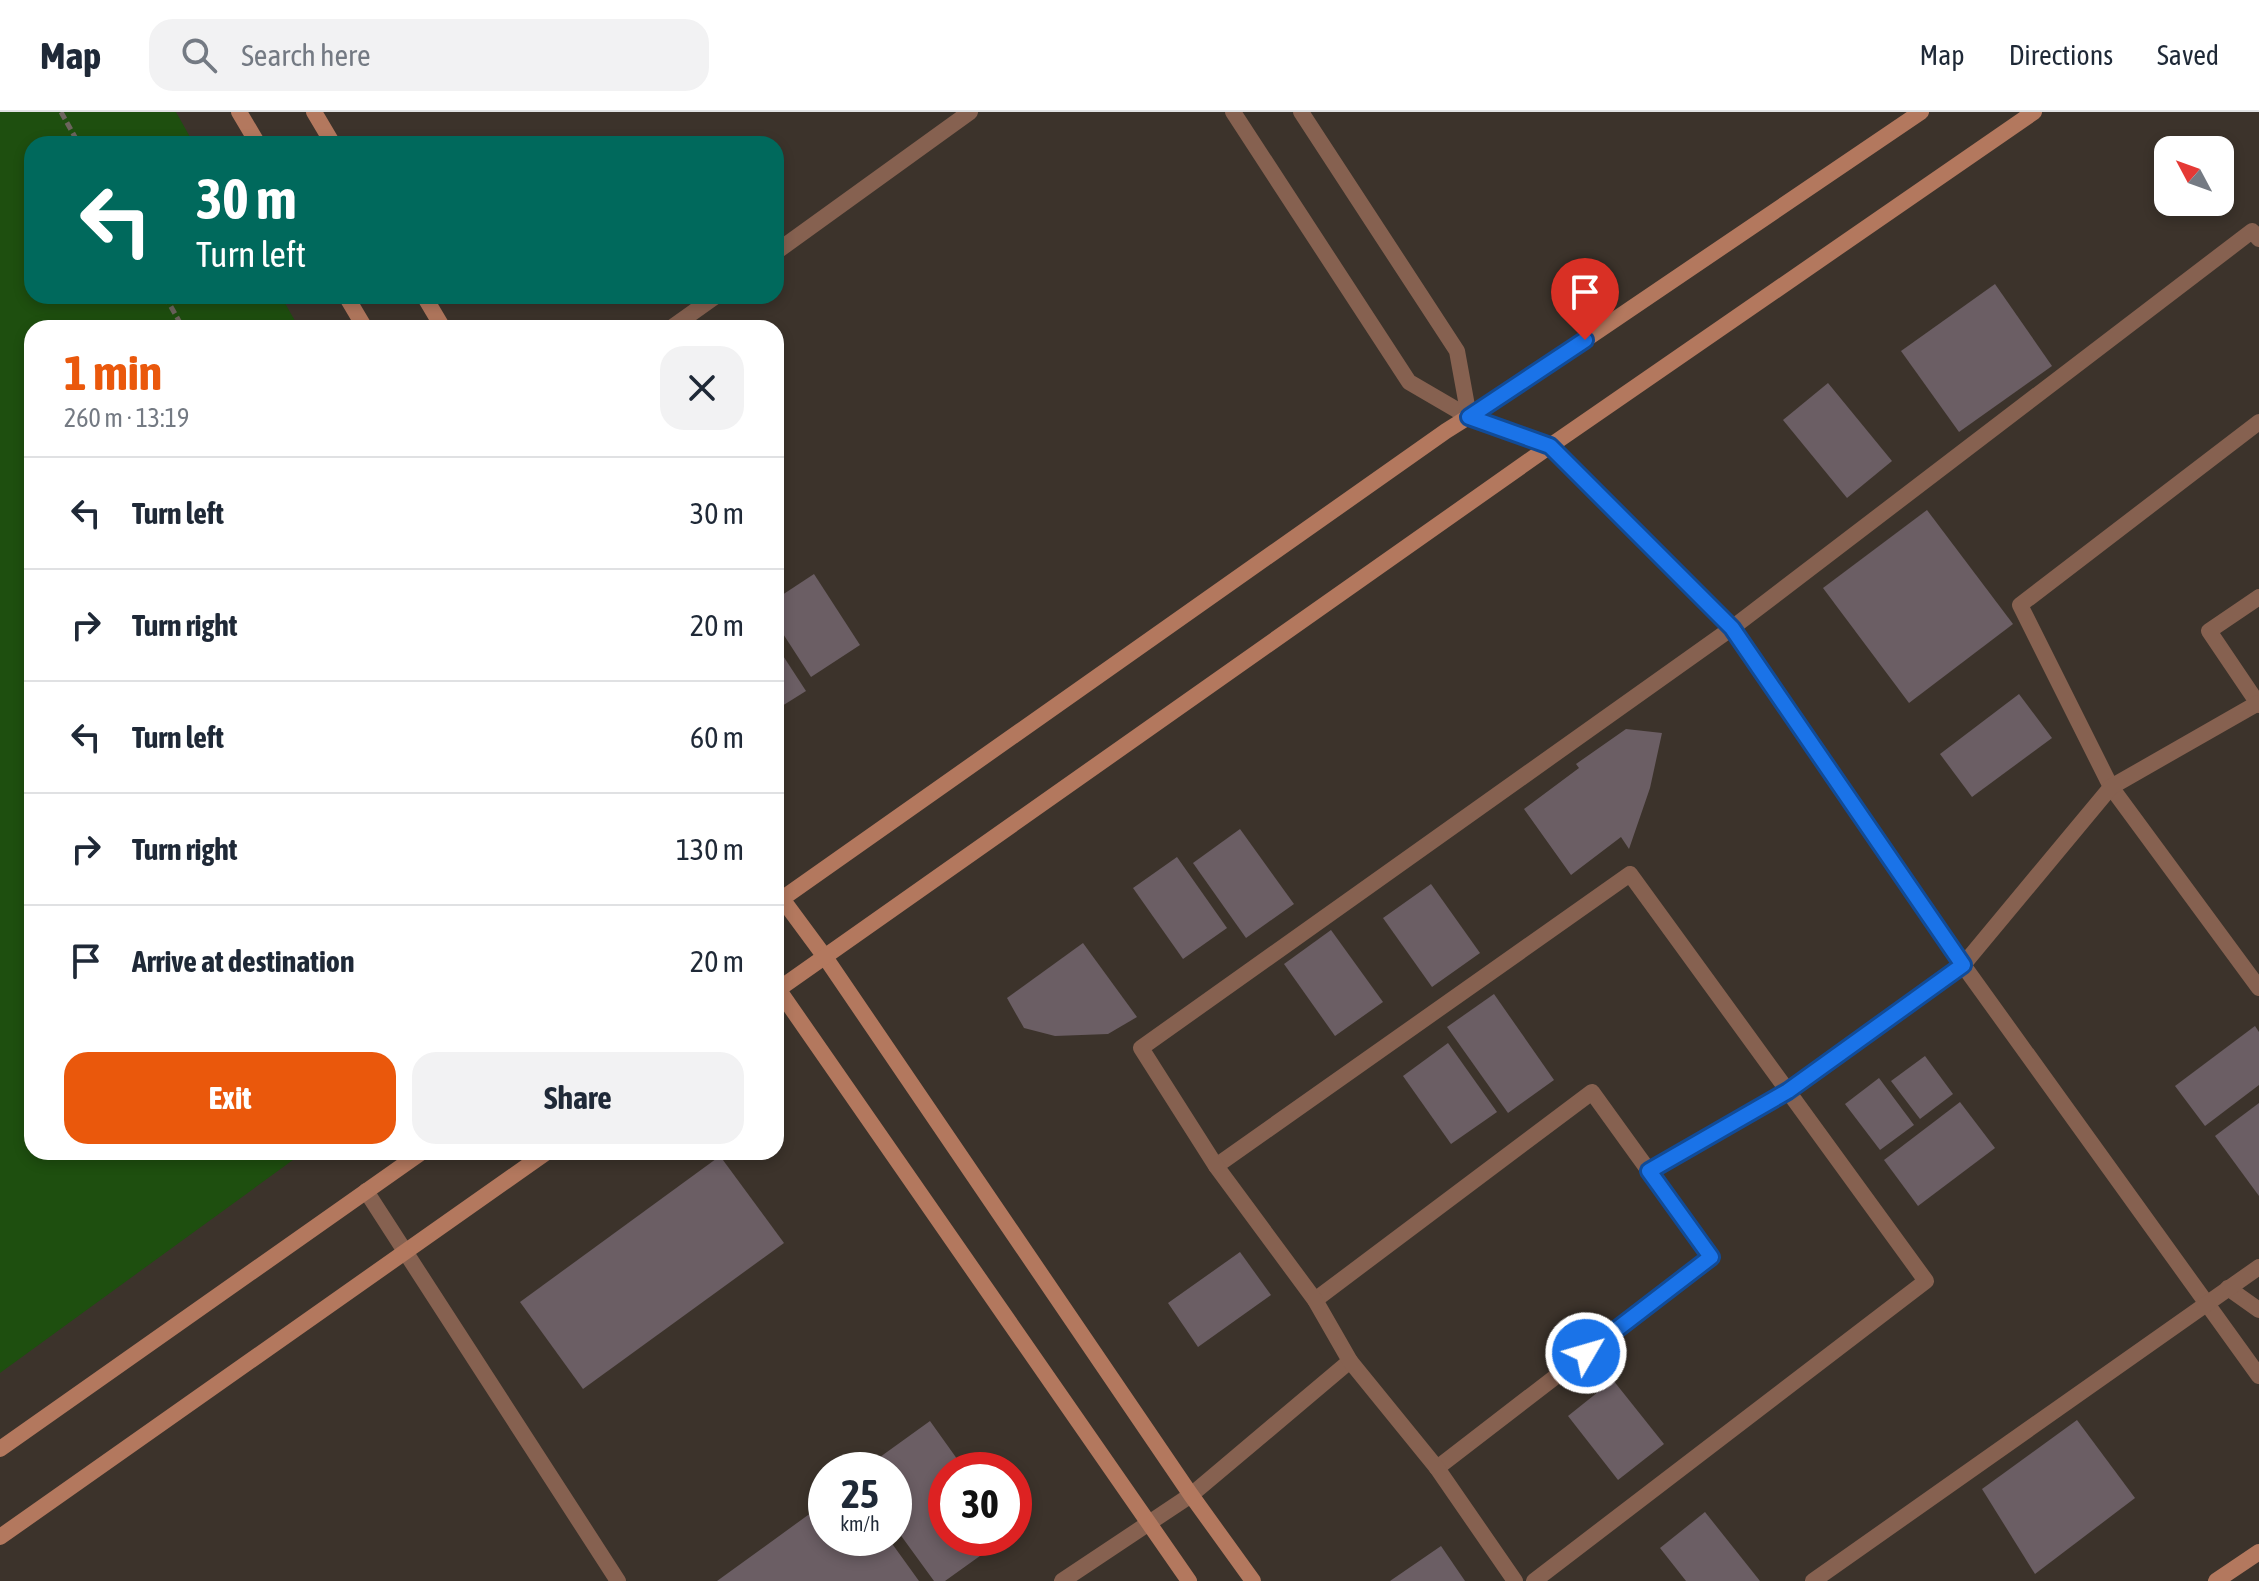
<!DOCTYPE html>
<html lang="en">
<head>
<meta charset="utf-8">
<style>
  body { margin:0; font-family:"Asap Condensed",sans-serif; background:#f2f2f3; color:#1f2937; height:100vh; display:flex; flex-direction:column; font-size:30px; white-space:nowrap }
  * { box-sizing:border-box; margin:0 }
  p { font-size:26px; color:#747a83 }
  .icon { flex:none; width:44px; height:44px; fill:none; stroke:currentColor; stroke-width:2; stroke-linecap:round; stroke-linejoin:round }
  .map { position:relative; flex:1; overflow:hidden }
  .side { position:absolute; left:24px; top:208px; width:760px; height:840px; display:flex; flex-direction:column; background:#fff; border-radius:24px; box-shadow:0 4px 12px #0003 }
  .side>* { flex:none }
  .guide { position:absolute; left:24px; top:24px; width:760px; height:168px; border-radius:24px; box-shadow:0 4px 12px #0003; background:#00695c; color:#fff; overflow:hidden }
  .needle { width:52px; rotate:311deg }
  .tools { position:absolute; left:2154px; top:24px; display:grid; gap:16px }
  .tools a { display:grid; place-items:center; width:80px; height:80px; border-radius:16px; background:#fff; box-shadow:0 4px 12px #0003; font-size:40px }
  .speed { position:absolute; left:808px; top:1340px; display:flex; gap:16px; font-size:40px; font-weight:700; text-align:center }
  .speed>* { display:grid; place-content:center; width:104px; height:104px; border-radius:50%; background:#fff; box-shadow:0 4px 12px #0003; line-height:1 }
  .speed small { font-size:20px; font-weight:400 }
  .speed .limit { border:12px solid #d22; background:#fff; color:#111 }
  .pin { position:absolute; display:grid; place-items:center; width:68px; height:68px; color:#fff; margin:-82px -34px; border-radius:50% 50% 50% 0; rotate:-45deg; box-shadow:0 0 8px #0007 }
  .pin .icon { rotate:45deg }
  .me { position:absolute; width:88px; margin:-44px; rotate:52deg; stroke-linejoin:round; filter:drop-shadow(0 0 6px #0008) }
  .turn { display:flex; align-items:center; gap:28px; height:168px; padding:0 40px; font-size:36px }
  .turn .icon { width:104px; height:104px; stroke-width:2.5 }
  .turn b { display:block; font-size:56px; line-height:68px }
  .round { display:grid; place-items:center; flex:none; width:84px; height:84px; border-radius:24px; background:#f2f2f3 }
  .head { display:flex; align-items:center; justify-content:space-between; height:136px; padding:0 40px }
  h1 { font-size:48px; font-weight:700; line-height:60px; color:#ea580c }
  .action { display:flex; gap:16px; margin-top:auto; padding:16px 40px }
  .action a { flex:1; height:92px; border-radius:24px; background:#ea580c; color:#fff; font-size:32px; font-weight:700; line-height:92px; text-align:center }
  .action a+a { background:#f2f2f3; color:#1f2937 }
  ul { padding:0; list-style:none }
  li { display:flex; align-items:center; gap:24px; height:112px; padding:0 40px; border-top:2px solid #e0e1e3 }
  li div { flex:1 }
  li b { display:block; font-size:30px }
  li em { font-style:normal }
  header { display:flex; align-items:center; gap:48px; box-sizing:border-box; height:112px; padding:0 40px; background:#fff; border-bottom:2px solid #e0e1e3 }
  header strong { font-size:38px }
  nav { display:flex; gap:44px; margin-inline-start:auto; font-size:28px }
  .search { width:560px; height:72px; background:#f2f2f3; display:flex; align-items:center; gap:20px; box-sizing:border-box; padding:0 28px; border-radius:24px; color:#747a83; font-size:30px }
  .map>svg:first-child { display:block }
</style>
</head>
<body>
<header>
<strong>Map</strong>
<div class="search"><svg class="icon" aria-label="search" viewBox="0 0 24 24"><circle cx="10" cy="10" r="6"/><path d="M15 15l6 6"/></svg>Search here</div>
<nav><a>Map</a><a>Directions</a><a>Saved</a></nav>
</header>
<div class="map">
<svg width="2259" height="1469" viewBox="0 0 2259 1469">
  <rect width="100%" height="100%" fill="#3c332b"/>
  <!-- green -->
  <polygon fill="#1e4f0f" points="0,0 176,0 194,32 32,32 32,184 281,184 299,216 32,216 32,1040 304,1040 0,1261"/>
  <!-- building -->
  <g fill="#6b5e64">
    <polygon points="1995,172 2052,254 1959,320 1901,239"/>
    <polygon points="1828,271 1892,349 1847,386 1783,308"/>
    <polygon points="1927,398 2013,512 1909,591 1823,476"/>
    <polygon points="814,462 860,533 811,565 776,511 776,487"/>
    <polygon points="776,533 806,579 782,594 776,585"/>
    <polygon points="2019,582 2052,626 1972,685 1940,642"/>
    <polygon points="1626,617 1662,621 1650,676 1629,737 1621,725 1571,763 1524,697 1579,656 1576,652"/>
    <polygon points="1240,717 1294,792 1246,826 1193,751"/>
    <polygon points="1177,745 1227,816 1183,847 1133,776"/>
    <polygon points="1431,772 1480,841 1432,875 1383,806"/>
    <polygon points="1331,818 1383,890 1335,924 1284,852"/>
    <polygon points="1083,831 1137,905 1108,922 1055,924 1024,916 1007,886"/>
    <polygon points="1494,882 1554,968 1508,1001 1447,915"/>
    <polygon points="2255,914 2259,920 2259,973 2205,1014 2175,974"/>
    <polygon points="1448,931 1497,1000 1451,1032 1403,964"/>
    <polygon points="1925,944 1953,982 1920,1007 1891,969"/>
    <polygon points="1879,966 1914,1013 1880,1038 1845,992"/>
    <polygon points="1960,990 1995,1036 1918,1094 1884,1048"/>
    <polygon points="2259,991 2259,1084 2215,1024"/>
    <polygon points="720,1044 784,1131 583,1277 520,1190"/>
    <polygon points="1240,1140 1271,1183 1198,1235 1168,1191"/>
    <polygon points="1613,1268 1664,1332 1618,1368 1568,1304"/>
    <polygon points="2077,1308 2135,1386 2035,1462 1982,1377"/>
    <polygon points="930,1309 965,1358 946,1358 946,1426 1005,1426 945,1469 934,1469 894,1414 894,1358 862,1358"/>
    <polygon points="826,1390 826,1426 888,1426 919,1469 717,1469"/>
    <polygon points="1705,1400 1760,1469 1686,1469 1660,1436"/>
    <polygon points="1441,1434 1465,1469 1390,1469"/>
  </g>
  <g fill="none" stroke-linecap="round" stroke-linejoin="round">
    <!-- path -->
    <g stroke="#6c645d" stroke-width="5" stroke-dasharray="8 4" stroke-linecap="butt">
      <polyline points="61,0 79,32"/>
      <polyline points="165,184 183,216"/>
    </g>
    <!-- street -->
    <g stroke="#866150" stroke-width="16">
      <polyline points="1233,0 1409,270 1469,305 1550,334 1732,516 1963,853 2259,1264"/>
      <polyline points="1301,0 1457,239 1469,305"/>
      <polyline points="776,140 970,0"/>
      <polyline points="671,216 716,184"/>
      <polyline points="2259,310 2020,493 2111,675 2259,876"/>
      <polyline points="2259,485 2209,519 2259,593"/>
      <polyline points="1216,1054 1630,762 1926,1169 1534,1469"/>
      <polyline points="1649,1059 1788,979 1963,853 2111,675 2258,591"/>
      <polyline points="366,1079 618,1469"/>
      <polyline points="2228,1176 2259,1198"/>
      <polyline points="1315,1188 1592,980 1711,1145 1437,1356"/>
      <polyline points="1062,1469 1191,1383 1350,1249"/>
      <polyline points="1515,1469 1437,1356 1350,1249 1315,1188 1216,1054 1141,936 1732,516 2252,119 2259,127"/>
      <polyline points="1813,1469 2259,1155"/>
    </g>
    <!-- secondary -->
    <g stroke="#b3785e" stroke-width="16">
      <polyline points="239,0 258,32"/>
      <polyline points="314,0 333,32"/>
      <polyline points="346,184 365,216"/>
      <polyline points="424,184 443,216"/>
      <polyline points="777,780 825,845 1191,1383 1253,1469"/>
      <polyline points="776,791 1446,319 1508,280 1921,0"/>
      <polyline points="776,874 1189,1469"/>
      <polyline points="776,879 1550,334 2034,0"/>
      <polyline points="0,1337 422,1040"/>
      <polyline points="0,1425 547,1040"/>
      <polyline points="2216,1469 2259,1440"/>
    </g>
  </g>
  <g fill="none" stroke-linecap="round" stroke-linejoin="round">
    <!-- route casing -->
    <g stroke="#114b97" stroke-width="20">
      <polyline id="route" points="1585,228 1469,305 1550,334 1732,516 1963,853 1788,979 1649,1059 1711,1145 1586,1241"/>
    </g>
    <!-- route -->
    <use href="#route" stroke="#1a73e8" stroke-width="14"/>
  </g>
</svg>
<div class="tools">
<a><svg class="needle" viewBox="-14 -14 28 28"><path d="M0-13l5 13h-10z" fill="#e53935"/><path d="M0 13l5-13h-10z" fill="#747a83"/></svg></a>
</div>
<div class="speed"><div>25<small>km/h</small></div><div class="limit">30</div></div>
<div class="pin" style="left:1585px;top:228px;background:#d93025"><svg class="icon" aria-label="arrive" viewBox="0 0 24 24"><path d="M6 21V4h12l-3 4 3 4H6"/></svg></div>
<svg class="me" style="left:1586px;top:1241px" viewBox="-20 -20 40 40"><circle r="17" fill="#1a73e8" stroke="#fff" stroke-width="3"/><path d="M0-11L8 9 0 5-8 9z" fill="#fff"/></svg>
<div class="guide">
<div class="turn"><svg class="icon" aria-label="left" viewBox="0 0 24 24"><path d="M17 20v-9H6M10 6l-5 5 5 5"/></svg><div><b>30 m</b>Turn left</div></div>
</div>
<section class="side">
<div class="head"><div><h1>1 min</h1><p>260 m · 13:19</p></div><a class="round"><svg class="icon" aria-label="close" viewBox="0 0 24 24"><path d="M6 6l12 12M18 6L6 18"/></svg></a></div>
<ul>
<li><svg class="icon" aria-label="left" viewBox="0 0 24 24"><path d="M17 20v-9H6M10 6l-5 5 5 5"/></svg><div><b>Turn left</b></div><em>30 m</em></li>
<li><svg class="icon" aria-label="right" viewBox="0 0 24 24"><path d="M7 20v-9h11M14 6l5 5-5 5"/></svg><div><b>Turn right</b></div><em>20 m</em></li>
<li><svg class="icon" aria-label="left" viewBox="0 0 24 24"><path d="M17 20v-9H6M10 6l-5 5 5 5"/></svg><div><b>Turn left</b></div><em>60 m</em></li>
<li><svg class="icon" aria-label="right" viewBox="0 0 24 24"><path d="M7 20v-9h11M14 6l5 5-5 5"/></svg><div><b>Turn right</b></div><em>130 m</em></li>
<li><svg class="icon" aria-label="arrive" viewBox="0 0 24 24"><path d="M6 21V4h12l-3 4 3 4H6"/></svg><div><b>Arrive at destination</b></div><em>20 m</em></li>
</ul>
<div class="action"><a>Exit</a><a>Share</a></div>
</section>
</div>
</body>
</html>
